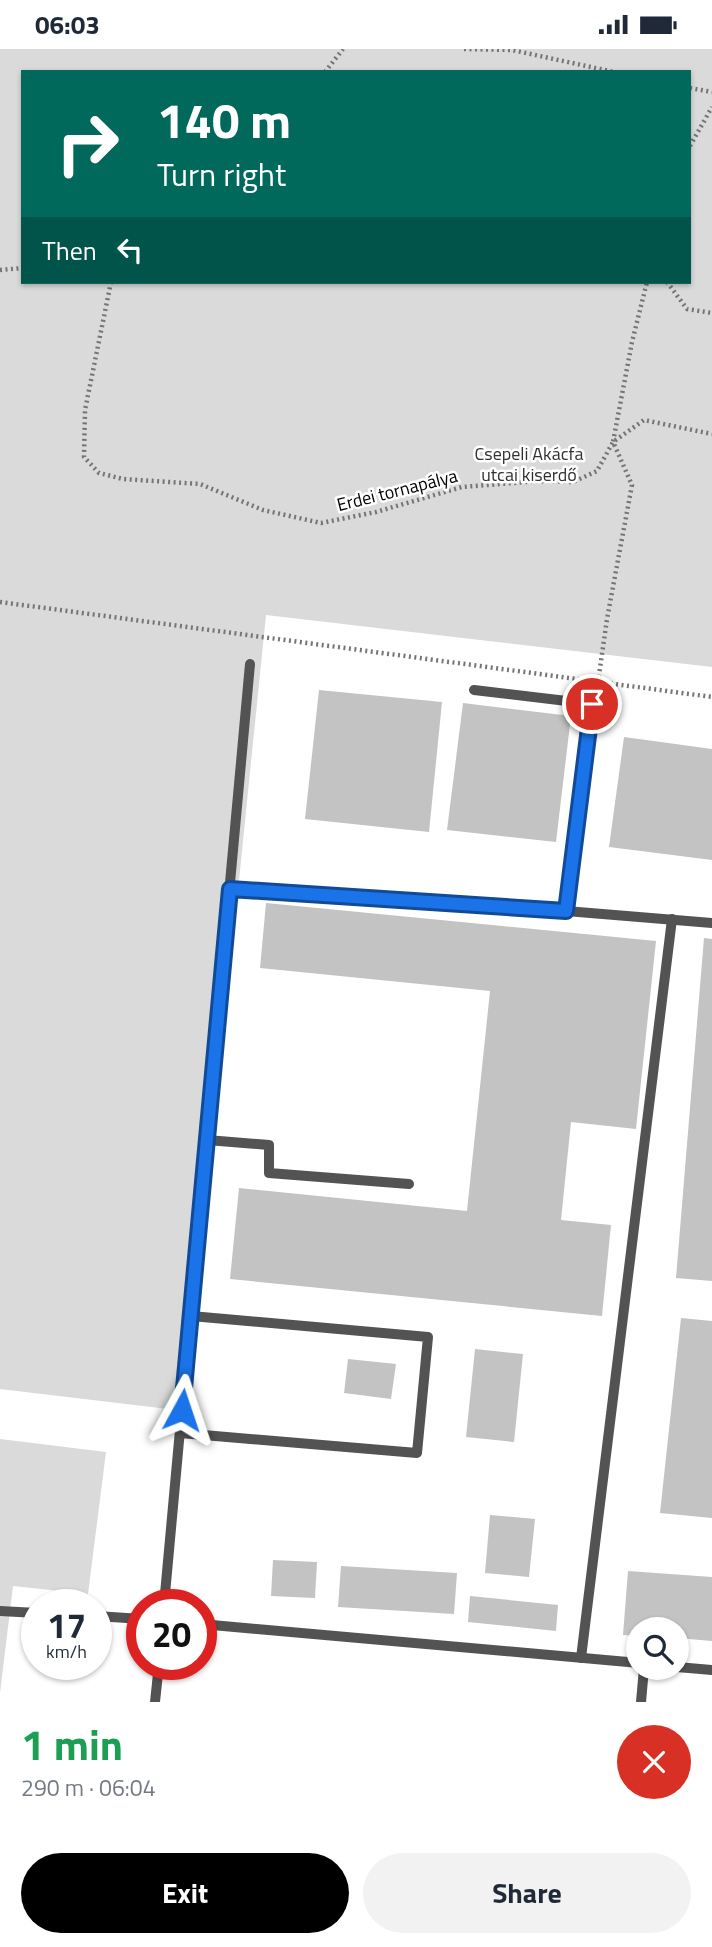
<!DOCTYPE html>
<html lang="en">
<head>
<meta charset="utf-8">
<style>
  body { margin:0; font-family:"Titillium Web",sans-serif; background:#f2f2f3; color:#1f2937; height:100vh; display:flex; flex-direction:column; font-size:26px; white-space:nowrap }
  * { box-sizing:border-box; margin:0 }
  p { font-size:23px; color:#747a83 }
  .icon { flex:none; width:38px; height:38px; fill:none; stroke:currentColor; stroke-width:2; stroke-linecap:round; stroke-linejoin:round }
  .map { position:relative; height:1653px; overflow:hidden }
  .panel { display:flex; flex-direction:column; background:#fff; flex:1 }
  .panel>* { flex:none }
  .hud { position:absolute; left:21px; top:21px; width:670px; height:214px; border-radius:0px; box-shadow:0 2px 5px #0004; background:#00695c; color:#fff; overflow:hidden }
  .controls { position:absolute; left:626px; top:1568px; display:grid; gap:14px }
  .controls a { display:grid; place-items:center; width:63px; height:63px; border-radius:50%; background:#fff; box-shadow:0 2px 5px #0004; font-size:35px }
  .speed { position:absolute; left:21px; top:1540px; display:flex; gap:14px; font-size:35px; font-weight:700; text-align:center }
  .speed>* { display:grid; place-content:center; width:91px; height:91px; border-radius:50%; background:#fff; box-shadow:0 2px 5px #0004; line-height:1 }
  .speed small { font-size:18px; font-weight:400 }
  .speed .limit { border:10px solid #d22; background:#fff; color:#111 }
  .pin { position:absolute; display:grid; place-items:center; width:60px; height:60px; color:#fff; margin:-30px; border:4px solid #fff; border-radius:50%; box-shadow:0 2px 7px #0007 }
  .me { position:absolute; width:77px; margin:-38px; rotate:5deg; stroke-linejoin:round; filter:drop-shadow(0 0 5px #0008) }
  .turn { display:flex; align-items:center; gap:24px; height:147px; padding:0 21px; font-size:32px }
  .turn .icon { width:91px; height:91px; stroke-width:2.5 }
  .turn b { display:block; font-size:49px; line-height:60px }
  .then { display:flex; align-items:center; height:66px; padding:0 21px; background:#0003; gap:14px; font-size:26px }
  .round { display:grid; place-items:center; flex:none; width:74px; height:74px; border-radius:37px; background:#f2f2f3 }
  .headline { display:flex; align-items:center; justify-content:space-between; height:119px; padding:0 21px }
  h1 { font-size:42px; font-weight:700; line-height:52px; color:#1e9e55 }
  .action { display:flex; gap:14px; margin-top:auto; padding:14px 21px }
  .action a { flex:1; height:80px; border-radius:42px; background:#000; color:#fff; font-size:28px; font-weight:700; line-height:80px; text-align:center }
  .action a+a { background:#f2f2f3; color:#1f2937 }
  .status { display:flex; justify-content:space-between; align-items:center; height:49px; padding:0 35px; background:#fff; direction:ltr }
  .status svg { height:19px; fill:currentColor }
  .map>svg:first-child { display:block }
</style>
</head>
<body>
<div class="status"><b>06:03</b><svg viewBox="0 0 49 12"><path d="M0 12V9h3v3zM5 12V6h3v6zM10 12V3h3v9zM15 12V0h3v12zM26 1h20v11H26zM47 4h2v5h-2z"/></svg></div>
<div class="map">
<svg width="712" height="1653" viewBox="0 0 712 1653">
  <rect width="100%" height="100%" fill="#fff"/>
  <!-- green -->
  <g fill="#dadada" fill-rule="evenodd">
    <path d="M 0,0 L 712,0 L 712,618 L 266,566 L 185,1362 L 0,1340 ZM 23,23 L 690,23 L 690,233 L 23,233 Z"/>
    <polygon points="0,1390 106,1403 88,1545 13,1537 0,1644"/>
  </g>
  <!-- building -->
  <g fill="#c3c3c3">
    <polygon points="319,641 442,653 429,783 305,770"/>
    <polygon points="463,654 571,667 556,793 447,781"/>
    <polygon points="624,688 712,700 712,811 609,798"/>
    <polygon points="266,854 656,892 636,1080 571,1073 561,1171 611,1176 602,1267 230,1230 239,1139 467,1162 490,942 260,919"/>
    <polygon points="704,889 712,890 712,1232 676,1229"/>
    <polygon points="681,1269 712,1272 712,1469 660,1464"/>
    <polygon points="475,1300 523,1305 514,1393 466,1388"/>
    <polygon points="348,1310 396,1315 391,1350 344,1344"/>
    <polygon points="490,1466 535,1470 529,1528 485,1524"/>
    <polygon points="273,1511 317,1513 315,1549 271,1547"/>
    <polygon points="341,1517 457,1524 454,1565 338,1558"/>
    <polygon points="628,1522 712,1528 712,1592 677,1589 677,1580 639,1580 639,1587 623,1586"/>
    <polygon points="470,1547 558,1556 556,1582 468,1573"/>
  </g>
  <g fill="none" stroke-linecap="round" stroke-linejoin="round">
    <!-- path -->
    <g stroke="#757575" stroke-width="4.5" stroke-dasharray="2 3.5" stroke-linecap="butt">
      <polyline points="464,0 512,1 614,23"/>
      <polyline points="325,23 343,0"/>
      <polyline points="690,39 712,43"/>
      <polyline points="690,97 712,58"/>
      <polyline points="0,221 23,219"/>
      <polyline points="111,233 85,361 84,408 99,424 123,430 200,435 263,461 321,474 376,463 462,438 539,432 573,433 597,422 613,393 644,371 712,385"/>
      <polyline points="667,233 687,260 712,264"/>
      <polyline points="0,553 712,648"/>
      <polyline points="598,633 607,570 632,436 613,393 632,293 647,233"/>
    </g>
    <!-- service -->
    <g stroke="#535353" stroke-width="10">
      <polyline points="474,641 592,655 566,862"/>
      <polyline points="230,840 566,862 712,874"/>
      <polyline points="207,1091 269,1096 269,1124 409,1135"/>
      <polyline points="180,1384 417,1404 428,1288 191,1267"/>
      <polyline points="164,1556 250,615"/>
      <polyline points="0,1562 37,1564"/>
      <polyline points="96,1567 142,1570"/>
      <polyline points="201,1575 639,1614"/>
      <polyline points="581,1609 672,870"/>
      <polyline points="677,1618 712,1621"/>
      <polyline points="155,1653 159,1615"/>
      <polyline points="641,1653 644,1619"/>
    </g>
  </g>
  <g fill="none" stroke-linecap="round" stroke-linejoin="round">
    <!-- route casing -->
    <g stroke="#114b97" stroke-width="18">
      <polyline id="route" points="182,1361 230,840 566,862 592,655"/>
    </g>
    <!-- route -->
    <use href="#route" stroke="#1a73e8" stroke-width="12"/>
  </g>
  <g text-anchor="middle" dominant-baseline="central" stroke-width="5" stroke-linejoin="round" paint-order="stroke">
    <!-- park labels -->
    <g font-size="18" fill="#313131" stroke="#fff">
      <text x="529" y="404">Csepeli Akácfa<tspan x="529" dy="21">utcai kiserdő</tspan></text>
    </g>
    <!-- street labels -->
    <g font-size="18" fill="#000" stroke="#fff">
      <text transform="translate(397 441) rotate(-14)">Erdei tornapálya</text>
    </g>
  </g>
</svg>
<div class="controls">
<a><svg class="icon" aria-label="search" viewBox="0 0 24 24"><circle cx="10" cy="10" r="6"/><path d="M15 15l6 6"/></svg></a>
</div>
<div class="speed"><div>17<small>km/h</small></div><div class="limit">20</div></div>
<div class="pin" style="left:592px;top:655px;background:#d93025"><svg class="icon" aria-label="arrive" viewBox="0 0 24 24"><path d="M6 21V4h12l-3 4 3 4H6"/></svg></div>
<svg class="me" style="left:182px;top:1361px" viewBox="-20 -20 40 40"><path d="M0-17L14 15 0 8-14 15z" fill="#1a73e8" stroke="#fff" stroke-width="4"/></svg>
<div class="hud">
<div class="turn"><svg class="icon" aria-label="right" viewBox="0 0 24 24"><path d="M7 20v-9h11M14 6l5 5-5 5"/></svg><div><b>140 m</b>Turn right</div></div>
<div class="then">Then<svg class="icon" aria-label="left" viewBox="0 0 24 24"><path d="M17 20v-9H6M10 6l-5 5 5 5"/></svg></div>
</div>
</div>
<section class="panel">
<div class="headline"><div><h1>1 min</h1><p>290 m · 06:04</p></div><a class="round" style="background:#d93025;color:#fff"><svg class="icon" aria-label="close" viewBox="0 0 24 24"><path d="M6 6l12 12M18 6L6 18"/></svg></a></div>
<div class="action"><a>Exit</a><a>Share</a></div>
</section>
</body>
</html>
